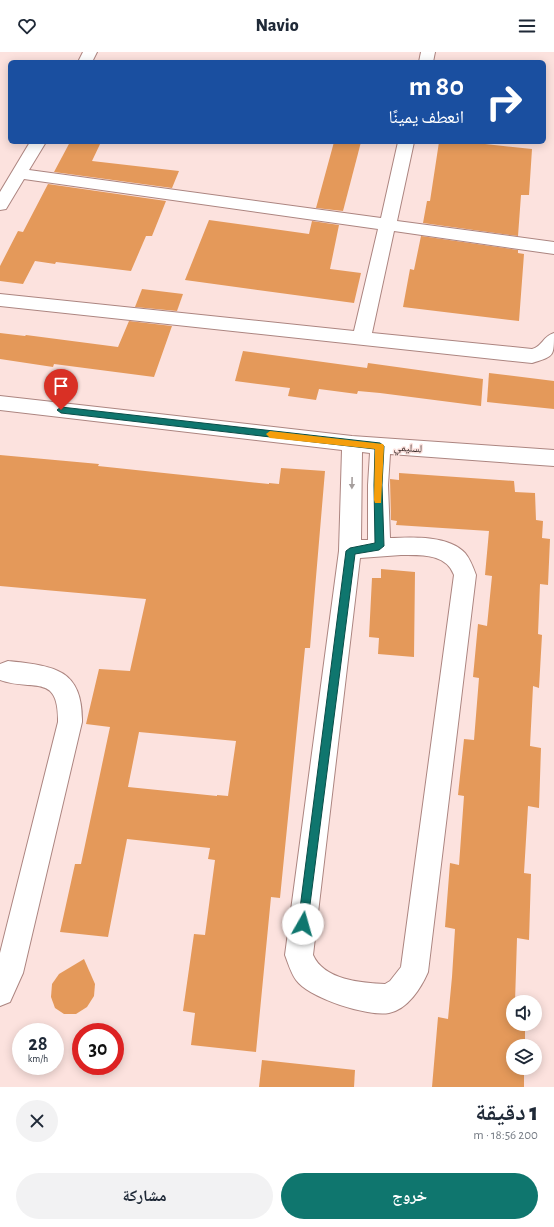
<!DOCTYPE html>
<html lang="ar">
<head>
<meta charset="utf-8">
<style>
  body { margin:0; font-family:"Alegreya Sans","Noto Naskh Arabic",sans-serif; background:#f2f2f3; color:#1f2937; direction:rtl; height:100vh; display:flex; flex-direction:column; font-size:15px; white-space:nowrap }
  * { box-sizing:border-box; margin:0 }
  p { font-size:13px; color:#747a83 }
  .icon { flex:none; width:22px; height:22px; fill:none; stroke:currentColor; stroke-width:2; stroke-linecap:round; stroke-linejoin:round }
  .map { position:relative; height:1035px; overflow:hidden; direction:ltr }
  .details { display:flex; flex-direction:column; background:#fff; flex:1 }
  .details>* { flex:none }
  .top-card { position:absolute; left:8px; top:8px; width:538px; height:84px; border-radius:6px; box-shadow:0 2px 10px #0003; direction:rtl; background:#1a4fa0; color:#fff; overflow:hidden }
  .tools { position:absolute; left:506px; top:943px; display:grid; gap:8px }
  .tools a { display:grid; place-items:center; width:36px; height:36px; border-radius:50%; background:#fff; box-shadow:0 2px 10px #0003; font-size:20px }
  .speed { position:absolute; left:12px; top:971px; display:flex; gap:8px; font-size:20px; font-weight:700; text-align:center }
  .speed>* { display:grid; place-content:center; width:52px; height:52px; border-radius:50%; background:#fff; box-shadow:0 2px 10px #0003; line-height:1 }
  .speed small { font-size:10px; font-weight:400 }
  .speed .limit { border:6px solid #d22; background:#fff; color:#111 }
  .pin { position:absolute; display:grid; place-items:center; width:34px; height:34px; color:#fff; margin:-41px -17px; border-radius:50% 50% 50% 0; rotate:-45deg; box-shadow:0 0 4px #0007 }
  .pin .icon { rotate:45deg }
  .me { position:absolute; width:44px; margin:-22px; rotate:7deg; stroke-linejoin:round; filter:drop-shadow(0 0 3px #0008) }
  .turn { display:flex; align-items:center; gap:14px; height:84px; padding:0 16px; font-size:18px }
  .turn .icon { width:52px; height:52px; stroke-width:2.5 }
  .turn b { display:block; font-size:28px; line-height:34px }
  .round { display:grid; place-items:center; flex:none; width:42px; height:42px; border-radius:21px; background:#f2f2f3 }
  .overview { display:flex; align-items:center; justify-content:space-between; height:68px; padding:0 16px }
  h1 { font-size:24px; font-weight:800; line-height:30px }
  .button { display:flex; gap:8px; margin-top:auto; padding:8px 16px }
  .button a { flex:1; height:46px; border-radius:24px; background:#0f766e; color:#fff; font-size:16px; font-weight:800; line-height:46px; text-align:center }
  .button a+a { background:#f2f2f3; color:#1f2937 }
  header { display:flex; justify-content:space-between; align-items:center; height:52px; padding:0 16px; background:#fff; font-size:18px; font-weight:800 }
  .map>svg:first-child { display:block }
</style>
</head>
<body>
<header><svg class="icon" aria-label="menu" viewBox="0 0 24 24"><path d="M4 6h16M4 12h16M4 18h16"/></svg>Navio<svg class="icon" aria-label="heart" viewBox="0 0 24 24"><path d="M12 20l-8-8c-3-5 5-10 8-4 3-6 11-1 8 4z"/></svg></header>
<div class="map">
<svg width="554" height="1035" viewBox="0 0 554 1035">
  <rect width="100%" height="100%" fill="#fce2de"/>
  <!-- building -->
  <g fill="#e4995a" fill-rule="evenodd">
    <polygon points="70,90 101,90 92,109 179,119 172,136 54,120"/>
    <polygon points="334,90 361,90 343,159 316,156"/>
    <polygon points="439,90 467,90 532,97 529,143 521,143 518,184 423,171 427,149 430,149"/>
    <polygon points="48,132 166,149 152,184 146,184 131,219 56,210 55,212 35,209 23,232 0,229 0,214 18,179 23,180"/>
    <polygon points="209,168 309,182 312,169 339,173 330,217 361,221 354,251 185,228"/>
    <polygon points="421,184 518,198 518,201 524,202 519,269 403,255 410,217 414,218"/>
    <polygon points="142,237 183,242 177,259 135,255"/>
    <polygon points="129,269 172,274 154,325 54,312 53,315 0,307 0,281 25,284 26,283 118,295"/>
    <polygon points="243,299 367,316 368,311 483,327 481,354 380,341 358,339 357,342 319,337 316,348 288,344 290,336 235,329"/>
    <polygon points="489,321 554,329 554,357 487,350"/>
    <path d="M 0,403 L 99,412 L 98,414 L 269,432 L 269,431 L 279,432 L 281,416 L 325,419 L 310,596 L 305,596 L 280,846 L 271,845 L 256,1000 L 191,993 L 195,961 L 183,959 L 194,882 L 205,883 L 215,808 L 208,807 L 210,796 L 127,787 L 108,885 L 60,880 L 75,812 L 81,812 L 110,675 L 86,672 L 99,617 L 130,619 L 146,547 L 0,534 ZM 139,680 L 236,689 L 228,744 L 217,743 L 217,744 L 128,735 Z"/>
    <polygon points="399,421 514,429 515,440 535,441 536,468 543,469 542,486 550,487 548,533 540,532 538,582 542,583 539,636 533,634 530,694 541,696 539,756 528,754 524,821 531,822 529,888 517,886 515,950 513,950 514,976 525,978 525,994 513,994 513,1016 524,1016 524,1035 432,1035 438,965 448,967 452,925 455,877 445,875 450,811 459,813 464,744 458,743 464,687 474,688 479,626 473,625 478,572 487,574 492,524 485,523 489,479 396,473 397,469 391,468 390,427 399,428"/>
    <polygon points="381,517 415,520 414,605 378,602 379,586 369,585 372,526 381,526"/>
    <polygon points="84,907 95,932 94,944 87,955 76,962 64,962 55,956 51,945 52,932 59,922"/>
    <polygon points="262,1008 355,1018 354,1035 259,1035"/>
  </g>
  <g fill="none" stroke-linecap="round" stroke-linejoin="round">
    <!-- minor casing -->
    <g stroke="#ac8580" stroke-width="2">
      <g id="minor">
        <polygon points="83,0 97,0 92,10 78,10"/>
        <polygon points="421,0 435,0 433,10 419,10"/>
        <path d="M 30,90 L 46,90 L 29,118 L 381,166 L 398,90 L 414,90 L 397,169 L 554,190 L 554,202 L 394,179 L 372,281 L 532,297 C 542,295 543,284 554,281 C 554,305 554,304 532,311 L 0,254 L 0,242 L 354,279 L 378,177 L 24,127 L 6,157 L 0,158 L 0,140 Z"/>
        <path d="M 0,344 L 352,384 L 554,398 L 554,414 L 390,402 L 388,433 L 390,486 C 411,485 449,483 465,501 C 470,507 473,515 476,523 L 428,920 C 421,936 408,957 389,961 C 368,965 309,946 296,928 C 291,921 288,911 285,903 L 339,499 L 342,398 L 0,358 ZM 362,400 L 370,401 L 368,433 L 368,488 L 361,488 ZM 401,503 C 420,503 446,501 454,523 L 401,915 L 390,929 L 385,932 C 361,931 324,928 313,903 L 360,506 Z"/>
        <path d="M 8,609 C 53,614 83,616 82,670 L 23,921 L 10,950 L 0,954 L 0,901 L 58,670 C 59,620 33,640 0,628 L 0,612 Z"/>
      </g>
    </g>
    <!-- minor -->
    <use href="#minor" fill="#fff" fill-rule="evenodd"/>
  </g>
  <!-- one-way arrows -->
  <defs><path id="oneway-solid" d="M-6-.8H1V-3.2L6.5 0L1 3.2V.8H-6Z"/></defs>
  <use fill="#a59e9d" href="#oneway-solid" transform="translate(352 431) rotate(91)"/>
  <!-- route -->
  <polygon fill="#0f766e" stroke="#0a4d48" points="61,355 380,391 384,394 382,433 384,494 379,498 355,502 307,876 303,878 299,876 298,872 346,499 350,496 375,491 374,433 375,397 61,361 57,358"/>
  <!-- slow -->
  <polygon fill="#f59e0b" points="270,379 383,392 384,394 381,451 375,451 374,448 375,397 270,386 266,382"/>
  <g text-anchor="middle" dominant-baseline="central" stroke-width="3" stroke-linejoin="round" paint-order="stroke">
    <!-- street labels -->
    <g font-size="11" fill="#382826" stroke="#fce2de">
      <text transform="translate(408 396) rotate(4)">لسليمي</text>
    </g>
  </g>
</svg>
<div class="tools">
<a><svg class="icon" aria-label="sound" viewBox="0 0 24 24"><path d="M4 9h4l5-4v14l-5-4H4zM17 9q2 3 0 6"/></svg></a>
<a><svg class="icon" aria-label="layers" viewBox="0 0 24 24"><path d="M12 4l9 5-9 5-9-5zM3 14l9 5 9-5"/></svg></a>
</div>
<div class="speed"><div>28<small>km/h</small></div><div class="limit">30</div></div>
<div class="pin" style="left:61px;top:358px;background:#d93025"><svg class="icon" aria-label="arrive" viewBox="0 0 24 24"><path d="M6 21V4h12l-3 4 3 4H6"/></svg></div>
<svg class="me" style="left:303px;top:872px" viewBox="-20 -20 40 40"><circle r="19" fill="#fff"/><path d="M0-13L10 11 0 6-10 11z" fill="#0f766e"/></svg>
<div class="top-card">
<div class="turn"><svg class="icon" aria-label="right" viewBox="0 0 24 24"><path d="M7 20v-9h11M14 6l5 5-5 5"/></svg><div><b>80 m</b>انعطف يمينًا</div></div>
</div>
</div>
<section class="details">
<div class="overview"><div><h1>1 دقيقة</h1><p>200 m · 18:56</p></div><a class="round"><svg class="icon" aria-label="close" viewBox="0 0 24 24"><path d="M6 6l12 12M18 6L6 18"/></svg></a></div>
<div class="button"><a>خروج</a><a>مشاركة</a></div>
</section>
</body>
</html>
